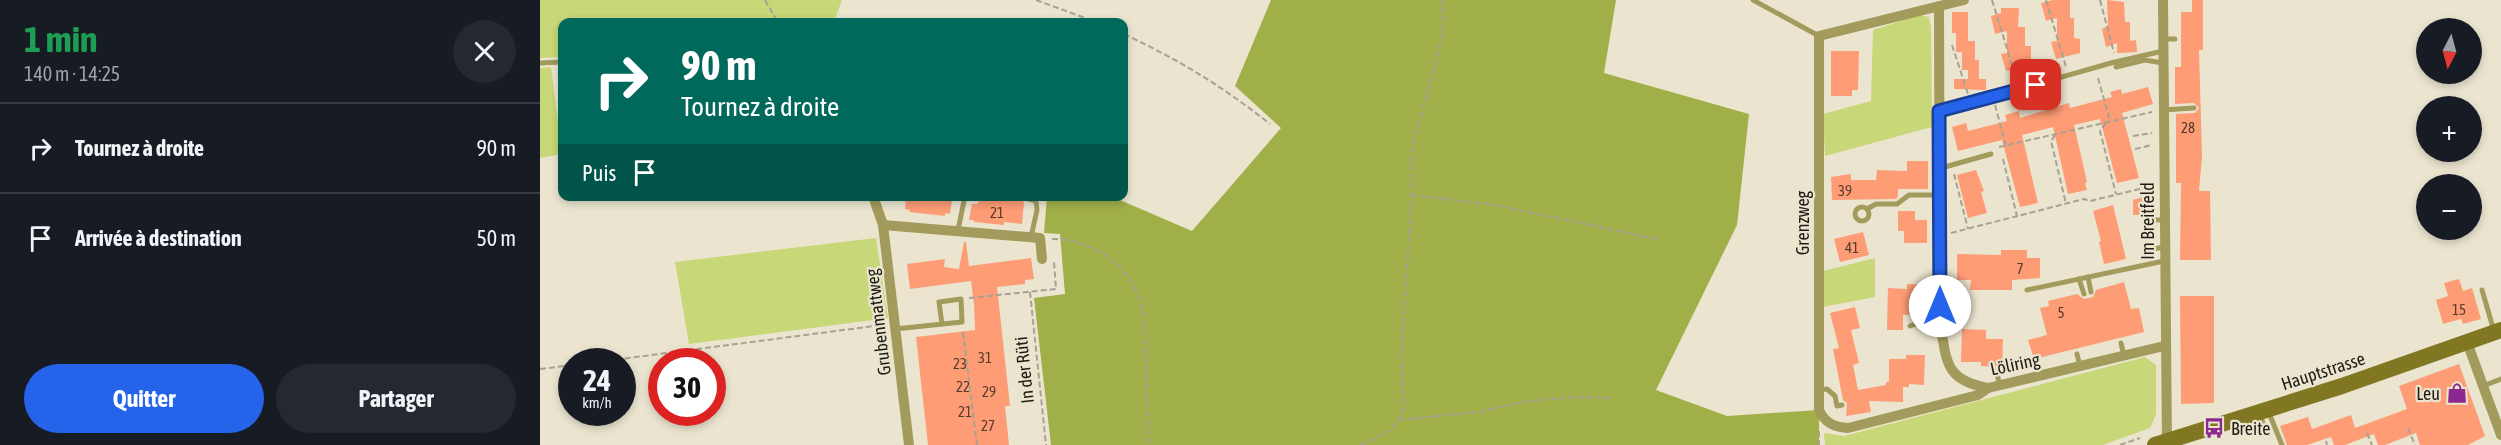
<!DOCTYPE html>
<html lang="fr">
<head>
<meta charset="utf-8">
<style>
  body { margin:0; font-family:"Asap Condensed",sans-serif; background:#242831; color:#f1f3f6; height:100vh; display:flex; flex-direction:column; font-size:22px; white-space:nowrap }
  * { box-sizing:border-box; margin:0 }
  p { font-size:20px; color:#9ea1a6 }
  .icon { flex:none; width:33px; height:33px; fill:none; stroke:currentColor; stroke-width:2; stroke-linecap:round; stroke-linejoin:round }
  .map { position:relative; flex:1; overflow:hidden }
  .panel { display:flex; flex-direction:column; background:#171b24; width:540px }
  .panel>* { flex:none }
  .top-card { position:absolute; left:18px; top:18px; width:570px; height:183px; border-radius:12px; box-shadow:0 3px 9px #0003; background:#00695c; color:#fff; overflow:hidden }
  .needle { width:39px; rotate:186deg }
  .controls { position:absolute; left:1876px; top:18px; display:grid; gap:12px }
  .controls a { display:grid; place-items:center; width:66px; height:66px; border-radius:50%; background:#171b24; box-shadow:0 3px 9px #0003; font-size:30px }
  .speed { position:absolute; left:18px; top:348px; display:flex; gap:12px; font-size:30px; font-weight:700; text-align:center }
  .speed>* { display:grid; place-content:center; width:78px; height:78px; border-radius:50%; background:#171b24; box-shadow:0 3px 9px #0003; line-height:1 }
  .speed small { font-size:15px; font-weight:400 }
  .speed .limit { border:9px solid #d22; background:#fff; color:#111 }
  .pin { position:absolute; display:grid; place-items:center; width:51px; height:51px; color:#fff; margin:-26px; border-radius:12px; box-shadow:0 3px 9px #0006 }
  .me { position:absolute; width:66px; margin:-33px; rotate:0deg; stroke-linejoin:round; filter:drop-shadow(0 0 4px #0008) }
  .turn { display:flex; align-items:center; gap:21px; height:126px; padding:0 24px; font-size:27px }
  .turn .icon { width:78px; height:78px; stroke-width:2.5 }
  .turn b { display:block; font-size:42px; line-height:51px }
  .then { display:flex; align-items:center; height:57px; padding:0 24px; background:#0003; gap:12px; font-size:22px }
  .round { display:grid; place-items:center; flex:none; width:63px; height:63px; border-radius:32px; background:#242831 }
  .headline { display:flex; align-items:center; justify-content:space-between; height:102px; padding:0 24px }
  h1 { font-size:36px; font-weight:700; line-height:45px; color:#1e9e55 }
  .primary-button { display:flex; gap:12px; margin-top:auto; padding:12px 24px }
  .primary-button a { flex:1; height:69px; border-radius:36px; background:#2563eb; color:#fff; font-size:24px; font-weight:700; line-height:69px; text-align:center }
  .primary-button a+a { background:#242831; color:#f1f3f6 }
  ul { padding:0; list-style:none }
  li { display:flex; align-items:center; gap:18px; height:90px; padding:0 24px; border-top:2px solid #363941 }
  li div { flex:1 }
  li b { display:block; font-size:22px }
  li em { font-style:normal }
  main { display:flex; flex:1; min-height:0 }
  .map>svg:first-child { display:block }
</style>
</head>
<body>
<main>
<section class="panel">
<div class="headline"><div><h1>1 min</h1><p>140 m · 14:25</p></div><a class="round"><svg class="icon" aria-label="close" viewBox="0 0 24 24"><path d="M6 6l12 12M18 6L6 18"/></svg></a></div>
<ul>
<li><svg class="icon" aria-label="right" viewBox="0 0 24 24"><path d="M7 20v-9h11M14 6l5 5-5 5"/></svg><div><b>Tournez à droite</b></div><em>90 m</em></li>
<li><svg class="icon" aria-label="arrive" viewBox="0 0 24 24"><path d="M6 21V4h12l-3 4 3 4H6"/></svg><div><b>Arrivée à destination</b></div><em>50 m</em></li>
</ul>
<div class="primary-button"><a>Quitter</a><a>Partager</a></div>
</section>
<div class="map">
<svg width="1961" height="445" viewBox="0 0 1961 445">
  <rect width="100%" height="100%" fill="#ebe5d0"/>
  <!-- green -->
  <g fill="#c8d777">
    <polygon points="0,0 302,0 294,22 22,22 22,57 0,58"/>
    <polygon points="1379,15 1389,17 1391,28 1392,127 1285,156 1283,114 1331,101 1333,30"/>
    <polygon points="11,67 22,154 0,158 0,68"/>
    <polygon points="336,238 348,318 149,344 135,262"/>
    <polygon points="1335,258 1335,297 1283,307 1283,271"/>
    <polygon points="1605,357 1616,365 1616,415 1610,428 1563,445 1285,445 1284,433 1304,436"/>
  </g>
  <!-- forest -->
  <polygon fill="#a1af49" points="731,0 1076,0 1064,73 1209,114 1197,225 1116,390 1187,416 1279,410 1279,445 511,445 494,298 525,294 520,234 504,233 507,197 573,197 652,231 741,128 695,86"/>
  <!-- building -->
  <g fill="#fe9c76">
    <polygon points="1513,0 1530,0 1530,18 1534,18 1534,38 1540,39 1540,53 1516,59 1511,42 1517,41 1517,18 1506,21 1501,3"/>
    <polygon points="1567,0 1584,2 1585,22 1590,22 1590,41 1596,40 1597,52 1577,53 1577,43 1566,47 1562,29 1568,26"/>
    <polygon points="1652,0 1663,0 1663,50 1659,50 1662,156 1659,191 1670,191 1671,260 1640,260 1641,183 1636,183 1636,114 1655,113 1659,108 1654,103 1635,104 1635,67 1641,67 1641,12 1652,12"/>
    <polygon points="1461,8 1479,8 1478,27 1485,27 1485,46 1491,46 1491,65 1497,65 1497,79 1477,80 1477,69 1466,71 1461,54 1467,53 1467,31 1455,34 1451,16 1461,13"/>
    <polygon points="1412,12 1428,12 1428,41 1435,41 1435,60 1439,60 1439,79 1446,79 1446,90 1414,89 1414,79 1428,79 1428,70 1422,70 1422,52 1416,52 1416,33 1412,33"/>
    <polygon points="1291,51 1319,51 1318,90 1312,90 1312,96 1291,96"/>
    <polygon points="1608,87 1613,104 1582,113 1599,178 1577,183 1560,119 1534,125 1547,182 1545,183 1547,190 1528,194 1513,127 1482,135 1498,203 1480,207 1462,140 1418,151 1412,127 1426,123 1428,131 1467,121 1465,115 1479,111 1480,118 1529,103 1530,108 1572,97 1570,92 1581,89 1582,94"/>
    <polygon points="1367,161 1388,161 1388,189 1358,189 1358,197 1356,199 1292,200 1291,177 1311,174 1311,180 1336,180 1337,170 1367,171"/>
    <polygon points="1436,170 1444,191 1441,192 1447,213 1428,218 1417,175"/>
    <polygon points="366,196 407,196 406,198 412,199 410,214 405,213 405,216 369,212 370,210 365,209"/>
    <polygon points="439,196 480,196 484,203 482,224 464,222 464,225 434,222 434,220 429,220 432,204 438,204"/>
    <polygon points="1603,197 1607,199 1606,215 1593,215 1593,200"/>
    <polygon points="1573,205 1586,259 1564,264 1559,242 1561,241 1553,211"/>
    <polygon points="1358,211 1375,211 1375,220 1387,220 1387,243 1364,243 1364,231 1358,231"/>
    <polygon points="1323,232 1329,255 1300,262 1294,239"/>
    <polygon points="424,242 426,242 429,266 491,258 494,279 485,280 485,284 457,287 470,406 465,406 469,445 388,445 376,337 435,330 434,304 431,281 370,289 367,264 405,259 404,267 419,269"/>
    <polygon points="1461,250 1487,250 1487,258 1500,258 1500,278 1472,280 1472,290 1430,290 1431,280 1417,280 1417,254 1461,255"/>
    <polygon points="1919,279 1923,291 1932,288 1941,319 1923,324 1921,319 1903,324 1896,300 1908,296 1904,283"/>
    <polygon points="1584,282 1591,309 1599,308 1604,332 1494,359 1488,340 1507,335 1500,308 1509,306 1508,301 1537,294 1544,299 1553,297 1556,290"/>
    <polygon points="1367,284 1386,285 1385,314 1363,315 1363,330 1347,330 1348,288 1367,289"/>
    <polygon points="1640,296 1674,296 1674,403 1641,404"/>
    <polygon points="1315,307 1320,328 1311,330 1319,363 1313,365 1318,390 1346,385 1346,382 1349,382 1349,359 1366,359 1366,355 1385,355 1384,385 1369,384 1369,387 1363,387 1363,402 1329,401 1331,412 1306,416 1307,403 1303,400 1293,349 1299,348 1290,313"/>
    <polygon points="1422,329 1446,330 1446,339 1463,339 1462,367 1441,366 1441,362 1421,362"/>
    <polygon points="1919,364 1945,436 1928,445 1880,445 1876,433 1845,445 1838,445 1834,434 1805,445 1794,445 1791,437 1767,445 1747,445 1740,426 1768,417 1772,429 1811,415 1815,428 1867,409 1859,386"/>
  </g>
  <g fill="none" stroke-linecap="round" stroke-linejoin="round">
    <!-- path -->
    <g stroke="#a7a291" stroke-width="2" stroke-dasharray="6 3" stroke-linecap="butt">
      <polyline points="225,0 238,22"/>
      <polyline points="496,0 556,22"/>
      <polyline points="1452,0 1477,81"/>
      <polyline points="1506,0 1526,67"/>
      <polyline points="1560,0 1574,53"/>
      <path d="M 584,34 C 639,60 682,86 730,124"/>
      <polyline points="1412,45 1428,94"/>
      <polyline points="1558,78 1570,121"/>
      <polyline points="1455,105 1466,146"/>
      <polyline points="1566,123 1560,131 1576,194"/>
      <polyline points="1515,135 1511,141 1526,204"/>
      <polyline points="1593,136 1612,133"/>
      <polyline points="1459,147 1612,112"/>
      <polyline points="1595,149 1612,145"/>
      <polyline points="1463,159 1477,216"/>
      <polyline points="1414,174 1428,229"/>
      <polyline points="872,195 956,205 1116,239"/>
      <polyline points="1411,233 1544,199 1550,201 1612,186"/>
      <path d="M 512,239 C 551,240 585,261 599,297 C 606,316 605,341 606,362 C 607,389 608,417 609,445"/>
      <polyline points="490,292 506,445"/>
      <polyline points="429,298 516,289 514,262"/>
      <polyline points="423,332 437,445"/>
      <polyline points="58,362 342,325"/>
      <polyline points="0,369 32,365"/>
      <polyline points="859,420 938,412 989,401 1036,397 1071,398"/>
      <polyline points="1868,428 1875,445"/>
      <polyline points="1279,431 1279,445"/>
      <polyline points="1827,433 1832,445"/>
      <polyline points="1786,441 1787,445"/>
      <polyline points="821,445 849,431 859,420 864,408 861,354 872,195 871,163 874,141 900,46 904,23 902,0"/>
      <polyline points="1580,445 1600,438"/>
    </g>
    <!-- service -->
    <g stroke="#a39b5c" stroke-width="5">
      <polyline points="1213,0 1279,36"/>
      <polyline points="1623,39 1635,39"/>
      <polyline points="0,63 22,62"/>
      <polyline points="1576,67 1605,60 1623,63"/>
      <polyline points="1623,110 1654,108"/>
      <polyline points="1399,112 1571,63 1623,51"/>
      <polyline points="1401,168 1451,154"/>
      <polyline points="485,198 496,201 497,210 491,237"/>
      <circle cx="1322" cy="214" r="7"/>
      <polyline points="1327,209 1336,204 1357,204 1369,195 1399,195"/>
      <polyline points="1607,220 1624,220"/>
      <polyline points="418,230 425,196"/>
      <polyline points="1608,250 1624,247"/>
      <polyline points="1548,277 1551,292"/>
      <polyline points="1539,279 1544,294"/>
      <polyline points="1400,288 1422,288"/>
      <polyline points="1487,290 1624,261"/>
      <polyline points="1942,290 1954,331"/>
      <polyline points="1370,326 1389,319 1399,323"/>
      <polyline points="355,329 422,322 421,299 399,302 402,324"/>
      <polyline points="1581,343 1584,356"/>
      <polyline points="1537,354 1540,366"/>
      <polyline points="1456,371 1460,385"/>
      <polyline points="1943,386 1961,379"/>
      <polyline points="1278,390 1287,389 1295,396 1297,406 1302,405"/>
      <polyline points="1729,413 1742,445"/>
      <polyline points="1720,414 1726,433"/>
    </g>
    <!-- minor -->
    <g stroke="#a39b5c" stroke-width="10">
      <path d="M 1424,0 L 1279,36 L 1279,410 C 1285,423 1294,427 1308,428 L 1438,395 L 1448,388"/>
      <polyline points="1623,0 1627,445"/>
      <path d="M 1399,6 L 1400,323 C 1407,361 1404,380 1448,388 L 1624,346"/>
      <polyline points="333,196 343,225 369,445"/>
      <polyline points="343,225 500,238 502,259"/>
      <polyline points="1927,342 1961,435"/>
    </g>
    <!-- secondary -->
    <polyline stroke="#817723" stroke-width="16" points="1615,445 1802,386 1961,330"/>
  </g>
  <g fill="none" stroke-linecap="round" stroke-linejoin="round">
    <!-- route casing -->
    <g stroke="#184099" stroke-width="15">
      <polyline id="route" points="1400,306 1399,111 1496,85"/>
    </g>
    <!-- route -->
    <use href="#route" stroke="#2563eb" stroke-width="10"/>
  </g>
  <!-- icons -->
  <defs>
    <g id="shop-bare" transform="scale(1.62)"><path d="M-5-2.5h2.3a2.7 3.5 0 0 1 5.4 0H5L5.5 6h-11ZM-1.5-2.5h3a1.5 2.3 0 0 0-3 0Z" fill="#8d288f" stroke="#ebe5d0" stroke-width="2.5" paint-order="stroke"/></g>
    <g id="bus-bare" transform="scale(1.62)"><path d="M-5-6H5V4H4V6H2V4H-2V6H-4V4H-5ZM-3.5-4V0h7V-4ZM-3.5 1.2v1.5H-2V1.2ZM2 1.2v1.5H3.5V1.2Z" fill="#8d288f" stroke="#ebe5d0" stroke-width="2.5" paint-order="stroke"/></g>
  </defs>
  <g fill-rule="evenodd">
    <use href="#shop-bare" x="1917" y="393"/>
    <use href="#bus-bare" x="1674" y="428"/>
  </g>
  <g text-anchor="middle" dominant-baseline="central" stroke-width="4.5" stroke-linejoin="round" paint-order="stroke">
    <!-- number labels -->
    <g font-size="15" fill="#563c2c">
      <text x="1648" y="127">28</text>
      <text x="1305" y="190">39</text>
      <text x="457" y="212">21</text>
      <text x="1312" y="247">41</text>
      <text x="1480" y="268">7</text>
      <text x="1919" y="309">15</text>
      <text x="1521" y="312">5</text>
      <text x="445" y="357">31</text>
      <text x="420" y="363">23</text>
      <text x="423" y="386">22</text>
      <text x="449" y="391">29</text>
      <text x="425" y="411">21</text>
      <text x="448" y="425">27</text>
    </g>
    <!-- street labels -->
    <g font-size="18" fill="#1e1c14" stroke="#ebe5d0">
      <text transform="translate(1607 221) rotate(-90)">Im Breitfeld</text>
      <text transform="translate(1262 223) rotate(-90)">Grenzweg</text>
      <text transform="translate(338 322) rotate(-97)">Grubenmattweg</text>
      <text transform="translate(1475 364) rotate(-12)">Löliring</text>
      <text transform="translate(484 370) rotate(-96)">In der Rüti</text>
      <text transform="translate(1783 371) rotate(-18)">Hauptstrasse</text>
    </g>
    <!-- poi labels -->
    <g font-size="18" fill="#1e1c14" stroke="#ebe5d0" text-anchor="end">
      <text x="1900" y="393">Leu</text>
      <text x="1691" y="428" text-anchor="start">Breite</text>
    </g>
  </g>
</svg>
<div class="controls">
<a><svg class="needle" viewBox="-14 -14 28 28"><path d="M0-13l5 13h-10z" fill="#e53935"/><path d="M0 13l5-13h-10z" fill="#9ea1a6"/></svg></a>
<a>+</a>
<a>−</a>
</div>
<div class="speed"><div>24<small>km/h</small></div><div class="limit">30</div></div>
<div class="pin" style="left:1496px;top:85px;background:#d93025"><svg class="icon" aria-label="arrive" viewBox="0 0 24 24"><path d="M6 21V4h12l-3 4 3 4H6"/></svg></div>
<svg class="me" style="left:1400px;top:306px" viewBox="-20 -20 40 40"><circle r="19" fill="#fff"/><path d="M0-13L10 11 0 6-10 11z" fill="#2563eb"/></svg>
<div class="top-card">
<div class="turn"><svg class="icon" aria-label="right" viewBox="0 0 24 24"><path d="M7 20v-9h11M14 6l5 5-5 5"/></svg><div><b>90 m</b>Tournez à droite</div></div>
<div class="then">Puis<svg class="icon" aria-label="arrive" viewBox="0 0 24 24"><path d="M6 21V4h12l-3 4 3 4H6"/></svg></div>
</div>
</div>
</main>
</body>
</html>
